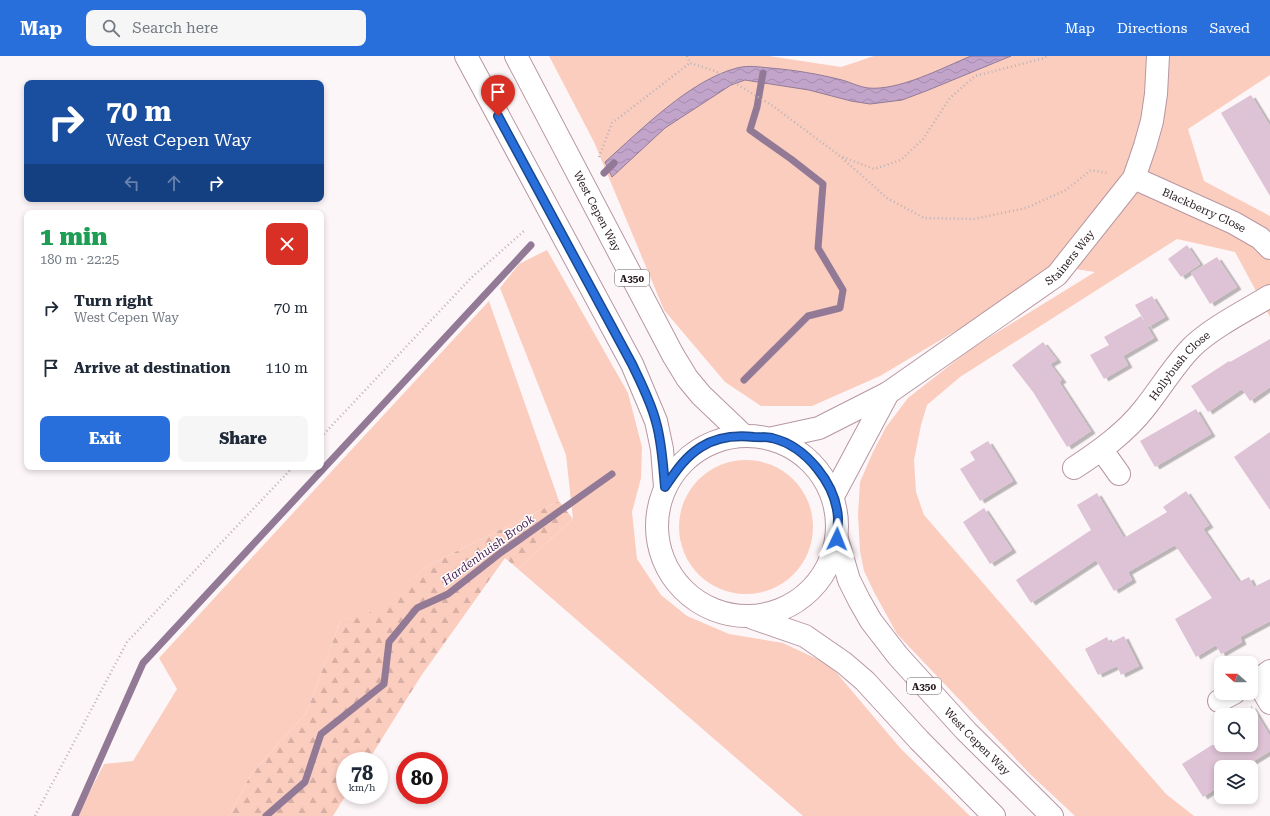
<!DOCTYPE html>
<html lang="en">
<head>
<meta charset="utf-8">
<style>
  body { margin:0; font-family:"Roboto Serif",serif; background:#f6f6f7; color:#1f2937; height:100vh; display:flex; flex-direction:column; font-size:15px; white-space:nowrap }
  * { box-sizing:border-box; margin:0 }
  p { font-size:13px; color:#747a83 }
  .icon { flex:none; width:22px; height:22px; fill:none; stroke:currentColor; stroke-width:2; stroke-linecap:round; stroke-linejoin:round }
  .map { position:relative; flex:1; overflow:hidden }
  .panel { position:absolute; left:24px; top:154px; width:300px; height:260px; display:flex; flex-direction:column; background:#fff; border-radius:8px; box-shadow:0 2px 6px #0003 }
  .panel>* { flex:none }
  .top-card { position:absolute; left:24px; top:24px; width:300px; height:122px; border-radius:8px; box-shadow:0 2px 6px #0003; background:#1a4fa0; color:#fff; overflow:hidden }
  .needle { width:26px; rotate:291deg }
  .fabs { position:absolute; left:1214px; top:600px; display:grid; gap:8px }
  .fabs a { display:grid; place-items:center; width:44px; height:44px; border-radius:8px; background:#fff; box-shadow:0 2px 6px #0003; font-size:20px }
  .speed { position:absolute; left:336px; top:696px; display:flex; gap:8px; font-size:20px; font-weight:700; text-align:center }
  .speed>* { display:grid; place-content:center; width:52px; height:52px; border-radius:50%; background:#fff; box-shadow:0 2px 6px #0003; line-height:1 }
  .speed small { font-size:10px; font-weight:400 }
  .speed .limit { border:6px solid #d22; background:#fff; color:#111 }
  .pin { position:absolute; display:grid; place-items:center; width:34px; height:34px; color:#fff; margin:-41px -17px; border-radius:50% 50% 50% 0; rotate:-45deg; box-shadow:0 0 4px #0007 }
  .pin .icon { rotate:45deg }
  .me { position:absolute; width:44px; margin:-22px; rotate:2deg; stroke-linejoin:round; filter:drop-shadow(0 0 3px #0008) }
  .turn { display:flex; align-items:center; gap:14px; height:84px; padding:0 16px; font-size:18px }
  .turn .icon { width:52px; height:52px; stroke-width:2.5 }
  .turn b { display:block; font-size:28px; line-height:34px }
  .lanes { display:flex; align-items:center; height:38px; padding:0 16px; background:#0003; justify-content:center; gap:20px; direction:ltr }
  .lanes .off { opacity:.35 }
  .round { display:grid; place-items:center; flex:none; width:42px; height:42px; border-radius:8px; background:#f6f6f7 }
  .summary { display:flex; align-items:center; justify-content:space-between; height:68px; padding:0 16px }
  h1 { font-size:24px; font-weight:800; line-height:30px; color:#1e9e55 }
  .cta { display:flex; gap:8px; margin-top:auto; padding:8px 16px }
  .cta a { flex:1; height:46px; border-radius:8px; background:#286fdb; color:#fff; font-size:16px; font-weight:800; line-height:46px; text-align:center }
  .cta a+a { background:#f6f6f7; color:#1f2937 }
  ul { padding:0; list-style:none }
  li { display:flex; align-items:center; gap:12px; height:60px; padding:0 16px }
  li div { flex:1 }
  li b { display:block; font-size:15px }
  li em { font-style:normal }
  header { display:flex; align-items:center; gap:24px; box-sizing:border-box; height:56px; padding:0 20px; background:#286fdb; color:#fff }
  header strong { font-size:19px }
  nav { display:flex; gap:22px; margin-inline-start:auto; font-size:14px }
  .search { width:280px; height:36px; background:#f6f6f7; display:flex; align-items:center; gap:10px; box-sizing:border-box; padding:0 14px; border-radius:8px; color:#747a83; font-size:15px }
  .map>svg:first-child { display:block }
</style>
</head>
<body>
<header>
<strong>Map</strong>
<div class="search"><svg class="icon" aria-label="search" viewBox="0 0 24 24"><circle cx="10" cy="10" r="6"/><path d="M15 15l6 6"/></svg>Search here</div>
<nav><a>Map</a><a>Directions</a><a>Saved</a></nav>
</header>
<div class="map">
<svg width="1270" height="760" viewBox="0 0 1270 760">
  <defs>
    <pattern id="forest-firs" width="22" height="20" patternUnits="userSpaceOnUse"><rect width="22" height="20" fill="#fbcdbf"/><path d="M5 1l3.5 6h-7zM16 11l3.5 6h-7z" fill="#d7afa4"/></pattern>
    <pattern id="water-waves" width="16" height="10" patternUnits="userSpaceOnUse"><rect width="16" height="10" fill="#c2a4cb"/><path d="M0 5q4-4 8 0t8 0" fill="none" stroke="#a68cae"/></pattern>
    <filter id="shadow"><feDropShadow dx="4.5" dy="2.5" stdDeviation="0" flood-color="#0004"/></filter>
  </defs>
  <rect width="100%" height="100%" fill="#fdf6f8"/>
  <!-- grass -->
  <g fill="#fbcdbf">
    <polygon points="549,0 769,0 841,11 874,0 1270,0 1270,19 1188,73 1204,125 1270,160 1270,261 1235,196 1177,183 960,321 927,349 921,369 914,404 916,436 924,459 1166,738 1194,760 1075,760 1030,718 897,578 874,536 864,515 860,495 858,459 860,426 873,396 886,371 908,342 972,292 1095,216 1055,210 964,270 880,320 812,350 761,350 725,326 664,254 594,86"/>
    <polygon points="547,194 628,337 642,391 641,422 632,456 637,503 661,539 687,560 729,578 783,587 830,609 901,693 970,760 803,760 518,513 573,463 566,399 500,232 519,208"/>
    <polygon points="489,245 559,445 429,509 364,562 341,563 307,656 251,718 229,760 77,760 104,708 133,705 177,633 159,602"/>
    <circle cx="746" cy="471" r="67"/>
  </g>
  <!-- forest -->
  <polygon fill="url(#forest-firs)" points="559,445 573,463 518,513 505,502 421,620 368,705 345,705 345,739 346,739 333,760 229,760 251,718 307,656 341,563 364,561 429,509"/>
  <!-- water -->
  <path fill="url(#water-waves)" stroke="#927a96" d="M 971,0 L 1011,0 L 926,35 L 902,44 L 870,48 L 851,45 L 809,34 L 745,24 L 731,29 L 665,72 L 612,121 L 605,106 C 641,74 690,24 737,12 C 748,9 759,11 770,12 C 795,14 818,18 842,24 C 850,26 859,31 868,32 C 899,35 942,12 971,0 Z"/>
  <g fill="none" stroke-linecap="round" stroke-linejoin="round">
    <!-- stream -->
    <g stroke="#927a96" stroke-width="7">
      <polyline points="604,117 614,107"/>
      <polyline points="744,324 808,260 840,252 843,234 818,192 823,128 791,103 750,74 757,51 763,17"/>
      <polyline points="75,760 143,607 531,189"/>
      <polyline points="266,760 305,726 321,678 384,628 389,586 417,552 448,538 499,498 612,418"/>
    </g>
  </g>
  <!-- building -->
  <g fill="#dec2d5" filter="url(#shadow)">
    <polygon points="1251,39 1270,70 1270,140 1221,57"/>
    <polygon points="1187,189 1200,208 1181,221 1168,203"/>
    <polygon points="1217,201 1237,231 1210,248 1191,217"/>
    <polygon points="1152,240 1165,261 1148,271 1135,249"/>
    <polygon points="1141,260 1154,282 1123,300 1128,309 1104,323 1090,299 1109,289 1104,281"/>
    <polygon points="1270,283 1270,331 1250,345 1242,333 1208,356 1191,330 1229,305 1230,306"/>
    <polygon points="1043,286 1057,304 1050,308 1062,324 1059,326 1091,375 1067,391 1033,336 1012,309"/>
    <polygon points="1196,353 1211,378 1155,411 1140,385"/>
    <polygon points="1270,376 1270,454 1234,401"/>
    <polygon points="988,385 1013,425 980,445 960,413 975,404 970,396"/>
    <polygon points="1186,435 1209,469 1203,473 1239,526 1249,521 1254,531 1270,523 1270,565 1240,581 1242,586 1221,598 1216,589 1196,601 1175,563 1212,542 1175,489 1128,516 1132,524 1114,535 1096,504 1031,547 1016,524 1091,474 1077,449 1097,437 1124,482 1167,456 1163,451"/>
    <polygon points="984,452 1012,494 990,508 963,466"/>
    <polygon points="1124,580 1139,610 1121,619 1117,610 1098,619 1085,593 1107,581 1110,587"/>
    <polygon points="1251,649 1270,680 1270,695 1244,711 1221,711 1221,729 1203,741 1182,708 1212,689 1251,689"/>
  </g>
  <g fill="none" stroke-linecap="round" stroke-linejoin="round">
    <!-- street casing -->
    <g stroke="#b797a1" stroke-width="24">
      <g id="street">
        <path id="s1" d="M 1134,122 L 1234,167 L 1260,182 L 1270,192"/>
        <path id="s2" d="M 773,382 L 819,372 L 888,337 L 1057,219 L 1134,122 L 1145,90 L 1152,65 L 1156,38 L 1158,0"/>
        <polyline points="1102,394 1119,418"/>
        <path id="s3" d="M 1074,412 C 1100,395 1125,377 1144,353 C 1160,333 1173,311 1191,292 C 1211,272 1245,255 1270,240"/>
        <polyline points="833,440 888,337"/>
        <polyline points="1270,615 1257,625 1270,647"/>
        <polyline points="1219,645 1234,637"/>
      </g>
    </g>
    <!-- highway casing -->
    <g stroke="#b797a1" stroke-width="24">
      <g id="highway">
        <polyline points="466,0 632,308 656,365 662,393 665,431"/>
        <path id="s4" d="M 516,0 L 673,299 L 687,322 L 701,339 L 744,380"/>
        <circle cx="747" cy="470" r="90"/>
        <path id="s5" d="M 837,483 L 849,524 L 859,544 L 871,565 L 898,600 L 966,675 L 1052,760"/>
        <polyline points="753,562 805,580 844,607 865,625 919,684 994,760"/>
      </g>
    </g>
    <!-- path -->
    <g stroke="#bbb3b5" stroke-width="2.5" stroke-dasharray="1 3" stroke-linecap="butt">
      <polyline points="687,0 690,7 715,15 773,50 840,100 874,113 901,104 923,83 950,42 975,20 1045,2 1047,0"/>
      <polyline points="599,101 612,67 690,7"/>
      <polyline points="842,102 887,142 924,162 974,163 1026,152 1066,134 1091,114 1107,117"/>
      <polyline points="321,381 471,222 524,175"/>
      <polyline points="35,760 127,586 293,411"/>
    </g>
    <!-- street -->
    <use href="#street" stroke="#fff" stroke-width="22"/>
    <!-- highway -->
    <use href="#highway" stroke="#fff" stroke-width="22"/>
  </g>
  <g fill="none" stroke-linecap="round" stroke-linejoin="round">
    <!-- route casing -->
    <g stroke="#1a488e" stroke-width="10">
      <path id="route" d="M 498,60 L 632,308 C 641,327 651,346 656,366 C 662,387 663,409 665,431 C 676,415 684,402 701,391 C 717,381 736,379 754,381 C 760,381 767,381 772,382 C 806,390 836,428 838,462 C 838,469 837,476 837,483"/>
    </g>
    <!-- route -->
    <use href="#route" stroke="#286fdb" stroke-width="7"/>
  </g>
  <g text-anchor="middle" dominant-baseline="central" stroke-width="3" stroke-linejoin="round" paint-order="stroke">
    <!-- shield labels -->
    <g fill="#fff" stroke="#655d5f" stroke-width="1">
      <rect x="615" y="214" width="34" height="16" rx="3"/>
      <rect x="907" y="622" width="34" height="16" rx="3"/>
    </g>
    <g font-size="10" font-weight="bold" fill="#23171b">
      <text x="632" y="222">A350</text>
      <text x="924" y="630">A350</text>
    </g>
    <!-- street labels -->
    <g font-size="11" fill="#23171b" stroke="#fff">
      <text stroke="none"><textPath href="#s1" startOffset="77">Blackberry Close</textPath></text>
      <text stroke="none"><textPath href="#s4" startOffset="175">West Cepen Way</textPath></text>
      <text stroke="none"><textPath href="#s2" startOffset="352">Stainers Way</textPath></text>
      <text stroke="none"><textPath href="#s3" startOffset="148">Hollybush Close</textPath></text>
      <text stroke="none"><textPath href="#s5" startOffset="250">West Cepen Way</textPath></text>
    </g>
    <!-- water labels -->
    <g font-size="12" font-style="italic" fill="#4c2557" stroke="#fff">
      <text transform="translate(488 494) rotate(-36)">Hardenhuish Brook</text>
    </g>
  </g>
</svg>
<div class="fabs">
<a><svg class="needle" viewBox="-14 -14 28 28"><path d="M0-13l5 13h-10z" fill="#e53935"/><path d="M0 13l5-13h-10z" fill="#747a83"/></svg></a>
<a><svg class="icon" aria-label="search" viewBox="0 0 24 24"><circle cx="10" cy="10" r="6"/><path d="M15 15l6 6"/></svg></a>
<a><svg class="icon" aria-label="layers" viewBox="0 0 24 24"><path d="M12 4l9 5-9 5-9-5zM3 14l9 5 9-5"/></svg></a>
</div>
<div class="speed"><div>78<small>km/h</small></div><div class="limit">80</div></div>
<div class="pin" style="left:498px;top:60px;background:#d93025"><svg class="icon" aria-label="arrive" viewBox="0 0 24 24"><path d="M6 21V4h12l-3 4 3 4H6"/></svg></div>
<svg class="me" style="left:837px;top:483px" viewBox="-20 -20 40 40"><path d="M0-17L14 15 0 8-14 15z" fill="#286fdb" stroke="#fff" stroke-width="4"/></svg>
<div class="top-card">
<div class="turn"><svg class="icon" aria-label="right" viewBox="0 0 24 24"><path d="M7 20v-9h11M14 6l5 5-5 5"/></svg><div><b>70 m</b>West Cepen Way</div></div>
<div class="lanes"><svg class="icon off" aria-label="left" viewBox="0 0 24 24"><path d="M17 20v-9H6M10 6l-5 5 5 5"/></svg><svg class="icon off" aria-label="ahead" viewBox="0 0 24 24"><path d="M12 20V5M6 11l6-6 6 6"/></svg><svg class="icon" aria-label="right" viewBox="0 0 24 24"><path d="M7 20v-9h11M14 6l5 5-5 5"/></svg></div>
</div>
<section class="panel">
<div class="summary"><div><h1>1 min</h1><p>180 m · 22:25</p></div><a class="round" style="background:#d93025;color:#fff"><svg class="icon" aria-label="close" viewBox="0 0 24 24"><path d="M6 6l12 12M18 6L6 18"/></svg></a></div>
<ul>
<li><svg class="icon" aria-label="right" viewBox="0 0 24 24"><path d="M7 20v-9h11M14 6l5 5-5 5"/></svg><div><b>Turn right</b><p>West Cepen Way</p></div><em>70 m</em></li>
<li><svg class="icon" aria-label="arrive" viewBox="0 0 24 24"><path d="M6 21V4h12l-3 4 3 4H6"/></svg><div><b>Arrive at destination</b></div><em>110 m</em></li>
</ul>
<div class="cta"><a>Exit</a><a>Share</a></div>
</section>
</div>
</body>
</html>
